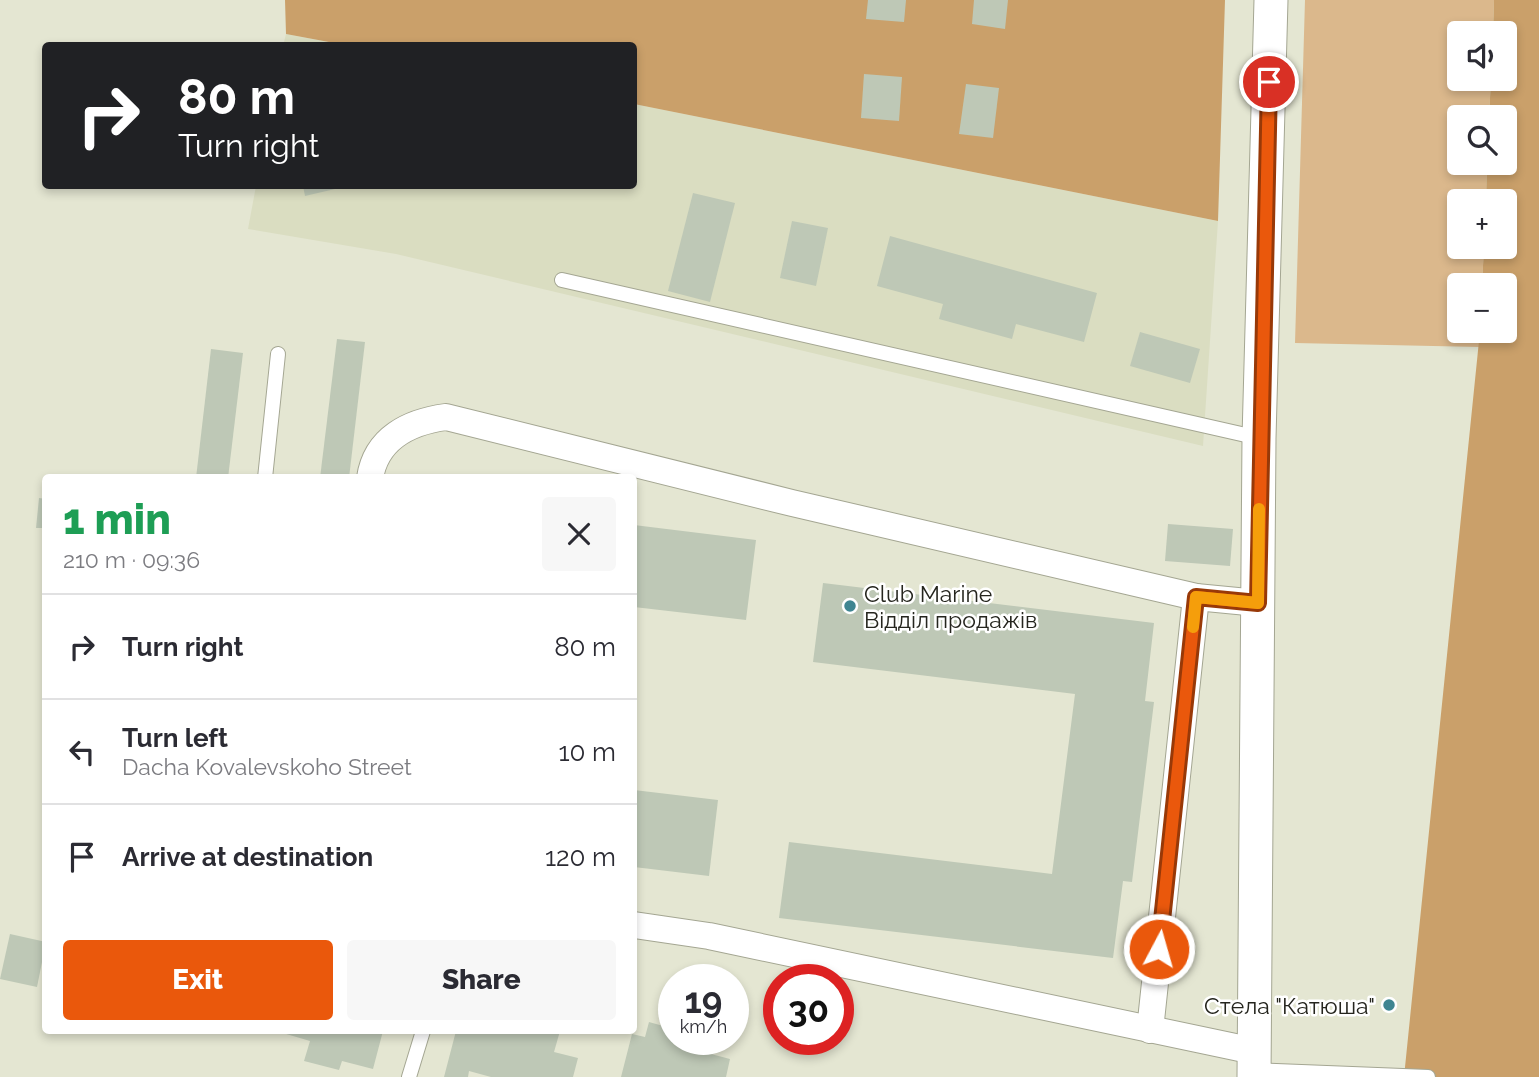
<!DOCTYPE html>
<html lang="en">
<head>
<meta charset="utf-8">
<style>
  body { margin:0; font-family:Raleway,sans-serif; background:#f7f7f7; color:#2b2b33; height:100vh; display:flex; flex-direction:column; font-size:26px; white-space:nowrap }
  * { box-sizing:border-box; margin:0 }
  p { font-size:23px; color:#7c7c81 }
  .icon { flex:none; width:38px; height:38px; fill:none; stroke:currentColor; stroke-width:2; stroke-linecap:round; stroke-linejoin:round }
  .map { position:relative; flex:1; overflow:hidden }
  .drawer { position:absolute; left:42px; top:474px; width:595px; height:560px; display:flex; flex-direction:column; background:#fff; border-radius:7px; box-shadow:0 4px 10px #0003 }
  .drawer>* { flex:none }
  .hud { position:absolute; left:42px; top:42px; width:595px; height:147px; border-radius:7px; box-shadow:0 4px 10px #0003; background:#202124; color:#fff; overflow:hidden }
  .fabs { position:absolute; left:1447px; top:21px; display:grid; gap:14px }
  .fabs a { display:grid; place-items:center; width:70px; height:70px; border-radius:7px; background:#fff; box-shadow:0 4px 10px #0003; font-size:35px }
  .speed { position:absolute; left:658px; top:964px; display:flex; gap:14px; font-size:35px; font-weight:700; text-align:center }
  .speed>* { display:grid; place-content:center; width:91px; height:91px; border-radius:50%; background:#fff; box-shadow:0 4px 10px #0003; line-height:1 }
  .speed small { font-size:18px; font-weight:400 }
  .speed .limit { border:10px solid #d22; background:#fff; color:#111 }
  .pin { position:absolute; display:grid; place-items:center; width:60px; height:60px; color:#fff; margin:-30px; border:4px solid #fff; border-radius:50%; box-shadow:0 2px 7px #0007 }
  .me { position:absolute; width:77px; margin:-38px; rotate:6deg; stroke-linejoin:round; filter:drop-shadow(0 0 5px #0008) }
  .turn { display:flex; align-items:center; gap:24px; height:147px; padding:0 21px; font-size:32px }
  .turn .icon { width:91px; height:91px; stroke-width:2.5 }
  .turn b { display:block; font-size:49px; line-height:60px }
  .round { display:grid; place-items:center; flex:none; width:74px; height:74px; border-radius:7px; background:#f7f7f7 }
  .head { display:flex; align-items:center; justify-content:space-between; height:119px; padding:0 21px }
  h1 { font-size:42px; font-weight:800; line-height:52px; color:#1e9e55 }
  .primary-button { display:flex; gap:14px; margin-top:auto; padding:14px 21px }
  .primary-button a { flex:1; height:80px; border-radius:7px; background:#ea580c; color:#fff; font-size:28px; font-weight:800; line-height:80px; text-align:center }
  .primary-button a+a { background:#f7f7f7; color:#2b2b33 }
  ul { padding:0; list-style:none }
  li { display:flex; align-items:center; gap:21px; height:105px; padding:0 21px; border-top:2px solid #e1e1e2 }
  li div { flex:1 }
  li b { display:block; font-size:26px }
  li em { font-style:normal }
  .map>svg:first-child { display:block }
</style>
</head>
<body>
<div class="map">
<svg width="1539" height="1077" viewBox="0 0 1539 1077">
  <rect width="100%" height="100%" fill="#e4e6d2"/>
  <!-- built -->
  <g fill="#daddc1">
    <polygon points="286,34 345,45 283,46"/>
    <polygon points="634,104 1218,221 1203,446 396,254 248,229 256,186 634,186"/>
  </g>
  <!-- green -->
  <polygon fill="#dbb88c" points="1305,0 1494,0 1493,33 1460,33 1460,79 1491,79 1489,117 1460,117 1460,163 1487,163 1486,201 1460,201 1460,247 1484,247 1482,285 1460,285 1460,331 1480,331 1479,347 1295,343"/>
  <!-- forest -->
  <g fill="#caa06a">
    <polygon points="285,0 1225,0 1218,221 634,104 634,46 345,45 286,34"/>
    <polygon points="1494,0 1539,0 1539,1077 1404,1077 1480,331 1505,331 1505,285 1482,285 1484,247 1505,247 1505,201 1486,201 1487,163 1505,163 1505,117 1489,117 1491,79 1505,79 1505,33 1493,33"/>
  </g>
  <!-- building -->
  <g fill="#bec8b6">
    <polygon points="868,0 906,0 904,22 866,19"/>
    <polygon points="974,0 1008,0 1005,29 972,24"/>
    <polygon points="864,74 902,77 899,121 861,118"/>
    <polygon points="966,84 999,88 993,138 959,134"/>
    <polygon points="303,186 335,186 335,189 305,196"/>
    <polygon points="693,193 735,203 710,302 668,291"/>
    <polygon points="792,221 828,228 816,286 780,278"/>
    <polygon points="890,236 1097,293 1084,342 1016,324 1012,339 939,319 943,304 877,286"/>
    <polygon points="1140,332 1200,349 1190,383 1130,366"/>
    <polygon points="337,339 365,342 349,478 320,478"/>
    <polygon points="211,349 243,353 228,478 196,478"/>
    <polygon points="39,498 46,499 46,528 36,528"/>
    <polygon points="1168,524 1233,529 1230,566 1165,561"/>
    <polygon points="634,525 756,540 746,620 634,607"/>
    <polygon points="823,583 1154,623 1145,701 1154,702 1132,882 1123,881 1113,958 779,918 789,842 1052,874 1075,694 813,662"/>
    <polygon points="634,790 718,800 709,876 634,867"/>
    <polygon points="10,934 46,942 37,987 0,979"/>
    <polygon points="649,1022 674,1029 673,1044 730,1059 726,1077 621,1077 632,1034 645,1037"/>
    <polygon points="276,1031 383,1031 373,1069 342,1061 339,1070 304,1061 310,1041"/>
    <polygon points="456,1031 560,1031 554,1052 578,1058 573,1077 491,1077 469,1071 468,1077 444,1077"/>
  </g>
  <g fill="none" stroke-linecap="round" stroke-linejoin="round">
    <!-- service casing -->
    <g stroke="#a4a692" stroke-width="16">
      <g id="service">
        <polyline points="562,280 1259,438"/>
        <polyline points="265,478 278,354"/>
        <polyline points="1254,1070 1428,1077"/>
        <polyline points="409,1077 423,1031"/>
      </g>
    </g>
    <!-- minor casing -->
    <g stroke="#a4a692" stroke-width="28">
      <g id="minor">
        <path d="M 370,478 C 376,438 409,422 446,417 L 792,503 L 1196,597 L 1258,603"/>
        <polyline points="634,925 709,936 1254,1051"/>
        <polyline points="1150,1030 1196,597"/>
      </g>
    </g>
    <!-- tertiary casing -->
    <g stroke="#a4a692" stroke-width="35">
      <polyline id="tertiary" points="1254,1077 1259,438 1271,0"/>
    </g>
    <!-- service -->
    <use href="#service" stroke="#fff" stroke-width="14"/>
    <!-- minor -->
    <use href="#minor" stroke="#fff" stroke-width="26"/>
    <!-- tertiary -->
    <use href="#tertiary" stroke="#fff" stroke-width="33"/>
  </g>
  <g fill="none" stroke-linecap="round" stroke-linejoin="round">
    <!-- route casing -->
    <g stroke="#983908" stroke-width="18">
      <polyline id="route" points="1159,949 1196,597 1258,603 1269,82"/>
    </g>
    <!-- route -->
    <use href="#route" stroke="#ea580c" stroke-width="12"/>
    <!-- slow -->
    <polyline stroke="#f59e0b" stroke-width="12" points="1193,627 1196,597 1258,603 1259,509"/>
  </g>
  <!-- markers -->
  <g fill="#3f8591" stroke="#fff" stroke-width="2.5">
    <circle cx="850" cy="606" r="7"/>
    <circle cx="1389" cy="1005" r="7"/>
  </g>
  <g text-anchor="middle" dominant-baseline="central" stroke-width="5" stroke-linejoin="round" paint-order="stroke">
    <!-- poi labels -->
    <g font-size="23" fill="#25251e" stroke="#fff" text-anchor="start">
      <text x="864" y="593">Club Marine<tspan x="864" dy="26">Відділ продажів</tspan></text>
      <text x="1375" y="1005" text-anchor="end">Стела "Катюша"</text>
    </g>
  </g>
</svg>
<div class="fabs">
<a><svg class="icon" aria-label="sound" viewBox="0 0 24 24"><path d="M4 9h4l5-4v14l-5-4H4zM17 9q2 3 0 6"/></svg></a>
<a><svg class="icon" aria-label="search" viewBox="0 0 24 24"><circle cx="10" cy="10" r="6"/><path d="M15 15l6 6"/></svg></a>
<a>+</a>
<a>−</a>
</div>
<div class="speed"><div>19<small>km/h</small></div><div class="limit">30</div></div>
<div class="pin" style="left:1269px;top:82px;background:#d93025"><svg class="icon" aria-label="arrive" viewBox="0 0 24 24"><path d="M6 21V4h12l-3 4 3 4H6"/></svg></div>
<svg class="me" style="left:1159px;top:949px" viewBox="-20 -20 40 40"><circle r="17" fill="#ea580c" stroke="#fff" stroke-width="3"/><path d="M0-11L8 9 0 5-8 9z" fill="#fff"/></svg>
<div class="hud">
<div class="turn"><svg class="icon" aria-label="right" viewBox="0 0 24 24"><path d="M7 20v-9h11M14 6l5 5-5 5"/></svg><div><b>80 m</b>Turn right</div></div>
</div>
<section class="drawer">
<div class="head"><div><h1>1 min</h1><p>210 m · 09:36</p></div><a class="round"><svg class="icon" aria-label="close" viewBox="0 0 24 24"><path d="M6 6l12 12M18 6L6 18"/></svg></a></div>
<ul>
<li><svg class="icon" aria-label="right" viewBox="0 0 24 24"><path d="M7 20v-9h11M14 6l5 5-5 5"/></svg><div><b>Turn right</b></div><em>80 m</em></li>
<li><svg class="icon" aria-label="left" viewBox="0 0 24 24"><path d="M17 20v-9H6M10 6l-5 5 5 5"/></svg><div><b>Turn left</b><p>Dacha Kovalevskoho Street</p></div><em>10 m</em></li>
<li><svg class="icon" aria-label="arrive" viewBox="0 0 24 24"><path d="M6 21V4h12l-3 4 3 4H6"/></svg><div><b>Arrive at destination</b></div><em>120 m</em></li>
</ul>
<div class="primary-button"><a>Exit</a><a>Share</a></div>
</section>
</div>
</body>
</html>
